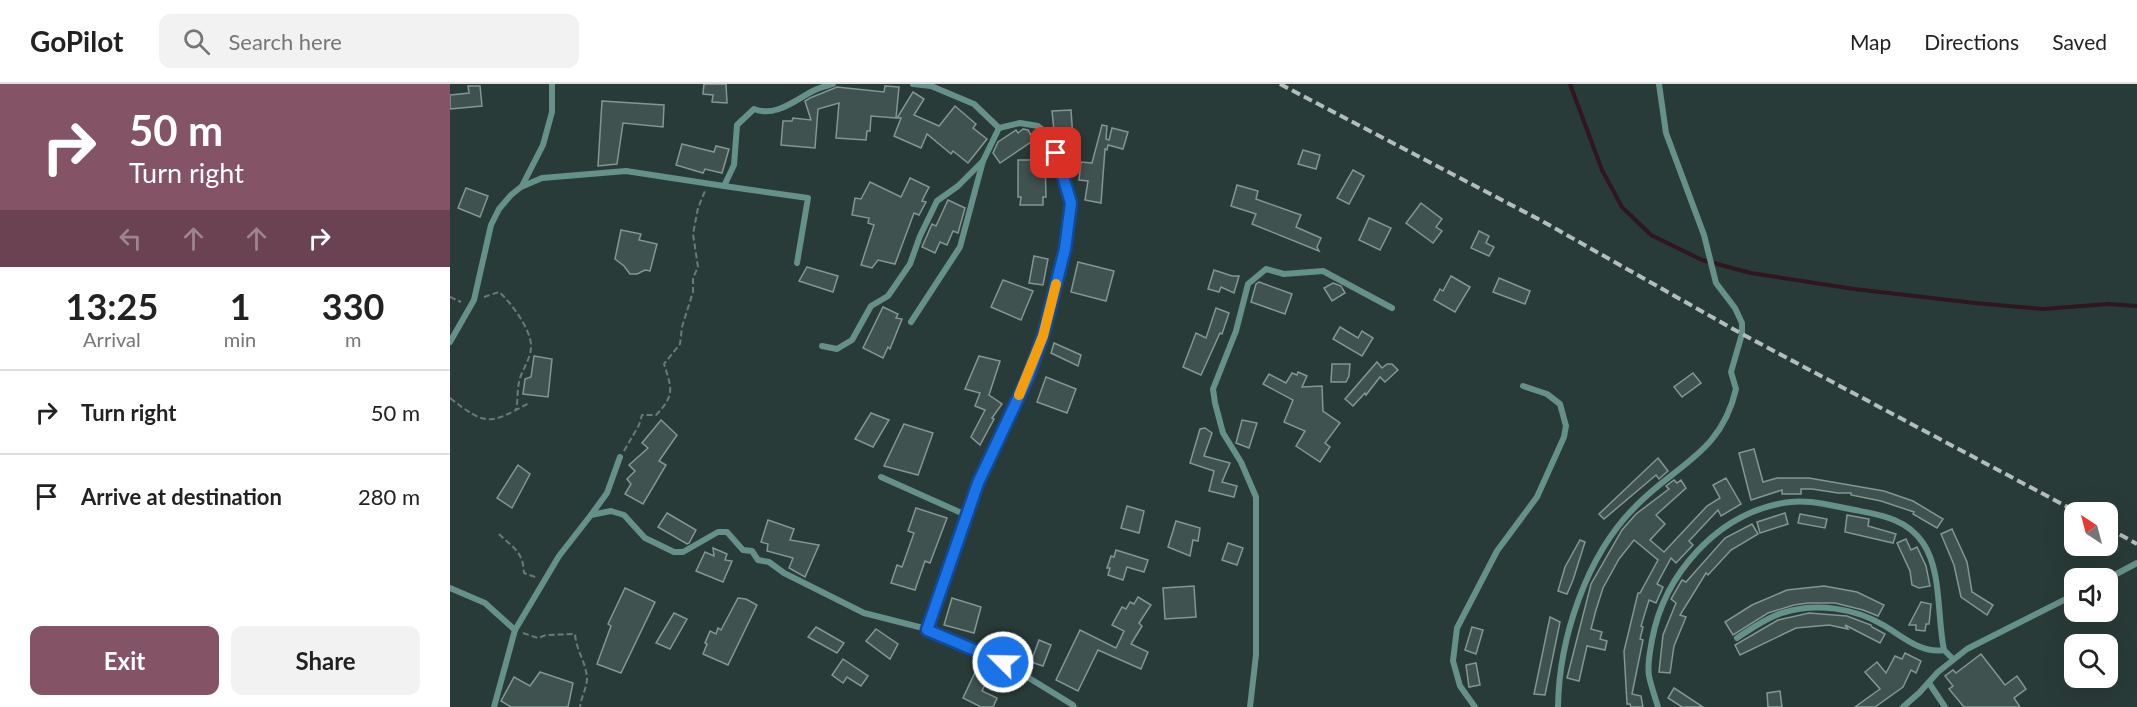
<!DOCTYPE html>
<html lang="en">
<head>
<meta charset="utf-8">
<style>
  body { margin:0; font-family:Lato,sans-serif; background:#f2f2f2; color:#222; height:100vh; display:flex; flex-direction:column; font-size:22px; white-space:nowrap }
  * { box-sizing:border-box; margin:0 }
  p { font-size:20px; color:#767676 }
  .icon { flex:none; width:33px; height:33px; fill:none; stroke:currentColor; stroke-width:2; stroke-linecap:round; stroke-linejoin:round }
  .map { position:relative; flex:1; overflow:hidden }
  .sheet { display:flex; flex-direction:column; background:#fff; width:450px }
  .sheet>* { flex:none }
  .top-card { background:#855366; color:#fff; overflow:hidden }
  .needle { width:39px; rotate:324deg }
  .tools { position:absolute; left:1614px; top:418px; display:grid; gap:12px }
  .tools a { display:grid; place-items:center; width:54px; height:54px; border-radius:12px; background:#fff; box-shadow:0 6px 24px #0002; font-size:30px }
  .pin { position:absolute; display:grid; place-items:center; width:51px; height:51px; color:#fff; margin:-26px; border-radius:12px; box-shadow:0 3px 9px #0006 }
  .me { position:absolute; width:66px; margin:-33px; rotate:293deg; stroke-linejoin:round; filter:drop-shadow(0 0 4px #0008) }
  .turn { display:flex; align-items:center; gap:21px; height:126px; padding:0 30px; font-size:27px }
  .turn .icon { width:78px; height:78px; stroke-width:2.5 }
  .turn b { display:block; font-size:42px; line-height:51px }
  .lanes { display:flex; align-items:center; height:57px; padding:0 30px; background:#0003; justify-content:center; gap:30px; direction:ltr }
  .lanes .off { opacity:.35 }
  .eta { display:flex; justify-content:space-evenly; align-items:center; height:102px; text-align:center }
  .eta b { font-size:36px; font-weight:700; line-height:42px }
  .cta { display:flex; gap:12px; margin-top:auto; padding:12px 30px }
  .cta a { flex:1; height:69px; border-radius:12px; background:#855366; color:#fff; font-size:24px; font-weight:700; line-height:69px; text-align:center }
  .cta a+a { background:#f2f2f2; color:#222 }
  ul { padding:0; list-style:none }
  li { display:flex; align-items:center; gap:18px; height:84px; padding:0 30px; border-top:2px solid #e0e0e0 }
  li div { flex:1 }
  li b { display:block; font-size:22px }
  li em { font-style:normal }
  header { display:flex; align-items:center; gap:36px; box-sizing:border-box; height:84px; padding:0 30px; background:#fff; border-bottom:2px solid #e0e0e0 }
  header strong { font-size:28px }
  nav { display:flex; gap:33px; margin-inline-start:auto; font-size:21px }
  .search { width:420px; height:54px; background:#f2f2f2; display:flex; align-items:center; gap:15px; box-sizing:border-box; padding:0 21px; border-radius:12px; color:#767676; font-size:22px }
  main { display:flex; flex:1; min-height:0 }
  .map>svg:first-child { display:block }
</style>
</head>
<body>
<header>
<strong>GoPilot</strong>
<div class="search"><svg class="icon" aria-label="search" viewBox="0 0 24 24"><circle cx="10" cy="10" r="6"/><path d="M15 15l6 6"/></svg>Search here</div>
<nav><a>Map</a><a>Directions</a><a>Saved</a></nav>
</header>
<main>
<section class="sheet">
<div class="top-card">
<div class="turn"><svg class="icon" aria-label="right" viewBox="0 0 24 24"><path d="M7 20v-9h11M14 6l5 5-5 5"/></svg><div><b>50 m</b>Turn right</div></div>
<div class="lanes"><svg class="icon off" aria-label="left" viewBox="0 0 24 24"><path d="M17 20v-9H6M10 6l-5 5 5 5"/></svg><svg class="icon off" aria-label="ahead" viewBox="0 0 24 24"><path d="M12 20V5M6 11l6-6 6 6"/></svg><svg class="icon off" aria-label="ahead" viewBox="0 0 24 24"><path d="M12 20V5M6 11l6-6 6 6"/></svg><svg class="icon" aria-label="right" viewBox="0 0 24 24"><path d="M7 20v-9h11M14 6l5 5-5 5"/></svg></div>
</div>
<div class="eta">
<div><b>13:25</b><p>Arrival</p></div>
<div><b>1</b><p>min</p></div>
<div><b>330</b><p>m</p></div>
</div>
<ul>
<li><svg class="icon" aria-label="right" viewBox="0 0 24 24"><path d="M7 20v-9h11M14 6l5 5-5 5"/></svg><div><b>Turn right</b></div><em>50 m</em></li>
<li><svg class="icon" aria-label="arrive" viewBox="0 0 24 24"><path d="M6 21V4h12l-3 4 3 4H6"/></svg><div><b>Arrive at destination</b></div><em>280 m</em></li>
</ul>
<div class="cta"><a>Exit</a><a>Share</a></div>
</section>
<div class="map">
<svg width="1687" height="623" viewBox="0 0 1687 623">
  <rect width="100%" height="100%" fill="#293b38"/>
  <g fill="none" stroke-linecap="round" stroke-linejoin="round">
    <!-- stream -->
    <polyline stroke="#2f161f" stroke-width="4" points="1120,0 1152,86 1172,123 1201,151 1252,176 1301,189 1404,205 1525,219 1593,225 1658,220 1687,222"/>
  </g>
  <!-- building -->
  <g fill="#3f524f" stroke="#829794" stroke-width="1.5">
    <polygon points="254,0 276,0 277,19 262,18 263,11 253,10"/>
    <polygon points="18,2 30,2 32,22 0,25 0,11 19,9"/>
    <polygon points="435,2 449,3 446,34 421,32 420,47 417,47 416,56 386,54 389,19 368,25 365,64 331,61 333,37 342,37 343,34 361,36 355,17 360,14 387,3 434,8"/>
    <polygon points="463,8 474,15 464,31 489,42 505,22 526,40 523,44 537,55 518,79 503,67 501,70 477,50 471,64 444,52 451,34 447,34"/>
    <polygon points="152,17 214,21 213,43 173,39 167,80 148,82"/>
    <polygon points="621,26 623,55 605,56 602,27"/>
    <polygon points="652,41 657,42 656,55 659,56 662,44 678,48 673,65 658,61 657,66 655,65 651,119 635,116 638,97 629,96 631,78 642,79"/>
    <polygon points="573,45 578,46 584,56 550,79 543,69 548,58 566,46 568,49"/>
    <polygon points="232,60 264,68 266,62 279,65 272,89 255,85 253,89 226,81"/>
    <polygon points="853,66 870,71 866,85 848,80"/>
    <polygon points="568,76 595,76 596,113 593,113 593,121 570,121 571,113 568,113"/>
    <polygon points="903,86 914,92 899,120 887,114"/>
    <polygon points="460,94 479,103 472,117 476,118 469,131 464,129 445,180 428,176 422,184 411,181 424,141 418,139 419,134 402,131 405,114 411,115 420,98 451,113"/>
    <polygon points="787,101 808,107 806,115 851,131 846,143 871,154 867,163 869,167 802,140 806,130 781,122"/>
    <polygon points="16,104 38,112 30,133 8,124"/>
    <polygon points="498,116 515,124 508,149 503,147 497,161 490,158 485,169 472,163 482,140 486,142"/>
    <polygon points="971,119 992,135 986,143 992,147 983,159 956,139"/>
    <polygon points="919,134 941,144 930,166 909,156"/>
    <polygon points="171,146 191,150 189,156 207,160 200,187 195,186 187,190 180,190 174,182 165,175"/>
    <polygon points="1029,147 1039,152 1036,159 1044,163 1039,172 1021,164"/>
    <polygon points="584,172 598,175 593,201 579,199"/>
    <polygon points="628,178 664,187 656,217 621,208"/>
    <polygon points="357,183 388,192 383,208 349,197"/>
    <polygon points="764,186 782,192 789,192 784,209 771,203 769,208 758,205"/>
    <polygon points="1001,192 1020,203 1005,228 984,216 990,205 993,207"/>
    <polygon points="1049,194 1080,207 1075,220 1043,208"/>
    <polygon points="553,196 583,207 571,236 541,223"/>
    <polygon points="809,198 842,210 835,230 801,218 806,200"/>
    <polygon points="883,199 891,202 895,209 882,217 874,204"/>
    <polygon points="433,223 448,230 446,234 452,235 440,265 438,263 433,274 413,264"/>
    <polygon points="766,224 779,229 772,250 770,249 751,291 733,283 746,249 756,254"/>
    <polygon points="890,243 908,254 912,247 923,254 912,272 883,255"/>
    <polygon points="604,259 631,271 628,282 601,269"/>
    <polygon points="84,272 102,275 98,313 73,310 75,295 81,293"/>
    <polygon points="529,272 550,277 539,311 552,320 542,334 544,335 530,361 521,353 535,326 525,322 530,309 515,305"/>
    <polygon points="927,278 932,284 937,280 942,280 948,286 935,298 930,293 916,311 915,309 903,322 895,315"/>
    <polygon points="882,280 900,280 899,292 896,298 881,298"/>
    <polygon points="848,288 857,292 852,303 872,302 873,327 890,339 875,359 880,363 870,378 846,362 855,347 834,338 843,316 813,300 819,290 836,299 842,289 847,291"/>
    <polygon points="1243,289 1251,299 1232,313 1224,303"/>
    <polygon points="596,293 626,305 617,329 587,318"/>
    <polygon points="421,329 439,336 423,363 405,355"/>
    <polygon points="211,336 227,351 209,377 216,381 193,420 175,410 181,400 177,395 185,387 179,381 198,364 192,359"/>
    <polygon points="792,336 807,339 799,364 786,359"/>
    <polygon points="454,340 483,349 468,391 434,382"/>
    <polygon points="755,344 762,349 754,372 780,379 772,398 787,402 784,413 759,407 764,387 740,379 750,345"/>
    <polygon points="1304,365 1313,398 1327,394 1359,394 1434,407 1463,417 1493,435 1487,444 1463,430 1464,428 1431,417 1401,411 1401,409 1388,409 1362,405 1351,405 1351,410 1332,410 1332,406 1301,416 1289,369"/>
    <polygon points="1208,374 1218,387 1209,395 1206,391 1154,435 1149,430"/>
    <polygon points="68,381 80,390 62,424 47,414"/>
    <polygon points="1276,394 1291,420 1271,432 1268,426 1239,457 1243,461 1226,479 1221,474 1207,500 1213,503 1206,519 1199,516 1191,542 1193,543 1190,555 1193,556 1182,610 1191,612 1193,623 1181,623 1180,620 1177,620 1174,567 1188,509 1190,509 1208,476 1184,456 1169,475 1153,504 1146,526 1141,545 1152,548 1150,555 1157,557 1155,566 1137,562 1129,597 1117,594 1141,500 1172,446 1186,430 1219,405 1216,402 1224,396 1227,399 1231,396 1236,404 1206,431 1215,440 1200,456 1214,468 1257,422 1270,414 1263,401"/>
    <polygon points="677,422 694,427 689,449 671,444"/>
    <polygon points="466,424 497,434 480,479 475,477 465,506 441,499 447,481 452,483 464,449 458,447"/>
    <polygon points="217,429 246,446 239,459 237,460 208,443"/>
    <polygon points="1335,429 1338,440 1310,449 1307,438"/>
    <polygon points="1350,430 1377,435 1375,444 1348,439"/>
    <polygon points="1397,431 1419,435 1418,442 1446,450 1443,459 1395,448"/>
    <polygon points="318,436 344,445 340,456 369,461 355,493 339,484 343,474 317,467 318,460 311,458"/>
    <polygon points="726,437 750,444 748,457 743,456 740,472 718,463"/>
    <polygon points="1302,440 1308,450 1281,466 1258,491 1256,489 1230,531 1236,533 1224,562 1220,589 1209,588 1213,551 1226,519 1221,515 1232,496 1236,498 1275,454"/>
    <polygon points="1502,445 1517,478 1522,508 1543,521 1537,531 1511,513 1504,481 1491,450"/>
    <polygon points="1456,455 1461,466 1467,463 1476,482 1480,502 1469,504 1462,501 1460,487 1447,459"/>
    <polygon points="1130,456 1135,458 1123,496 1117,510 1108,507 1115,483"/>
    <polygon points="778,459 793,464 787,481 772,476"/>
    <polygon points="263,464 277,470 275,476 282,477 273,498 246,487 255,468 264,472"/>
    <polygon points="666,466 698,476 694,488 677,483 673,496 658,491 660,484 657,484 661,472 664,473"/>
    <polygon points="744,502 746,533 715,535 713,504"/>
    <polygon points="1374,502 1407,508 1434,521 1428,532 1413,526 1385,519 1358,519 1344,521 1318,529 1283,551 1275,538 1302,521 1337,506"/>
    <polygon points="175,504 205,518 171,589 147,580 161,542 158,540"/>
    <polygon points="688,513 701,521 689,539 692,542 681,560 698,568 691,585 648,566 628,607 606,596 630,546 666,564 674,547 662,541 672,523 676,525 680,518 684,520"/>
    <polygon points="288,514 296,515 307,521 278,581 253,570 257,560 255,559 260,547 266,550 268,544 271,546"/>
    <polygon points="502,514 531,523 524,549 494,541"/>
    <polygon points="1471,518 1481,520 1479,540 1476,540 1475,547 1466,546 1466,541 1459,541"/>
    <polygon points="224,529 237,535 220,565 206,559"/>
    <polygon points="1359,529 1397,532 1421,541 1422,543 1435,550 1430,559 1395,541 1398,545 1379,541 1346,544 1290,571 1285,561 1328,536"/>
    <polygon points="1100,533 1110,538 1095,611 1084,610"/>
    <polygon points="366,543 394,559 387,569 358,553"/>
    <polygon points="1022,543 1033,546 1026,570 1015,566"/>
    <polygon points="426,545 448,560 440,575 416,557"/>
    <polygon points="589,556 601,561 593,582 581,578"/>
    <polygon points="1455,569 1471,577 1466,589 1461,586 1453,603 1425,623 1405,623 1430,605 1415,588 1427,578 1436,589 1445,572 1452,575"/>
    <polygon points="1531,570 1555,601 1567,592 1576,605 1564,614 1570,623 1514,623 1499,605 1503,602 1495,592 1503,586 1506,589"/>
    <polygon points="393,575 418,592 411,602 397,593 393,599 382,591"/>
    <polygon points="530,578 543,584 532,607 547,614 543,623 531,623 513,614"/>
    <polygon points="1026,579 1030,601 1019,603 1016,581"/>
    <polygon points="90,588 123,599 118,623 61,623 51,617 64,593 80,602"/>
    <polygon points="1224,604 1253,623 1232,623 1218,614"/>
    <polygon points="1330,607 1332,623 1318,623 1317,609"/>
  </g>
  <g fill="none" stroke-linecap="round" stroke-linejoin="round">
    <!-- path -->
    <g stroke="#6b7a77" stroke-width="2" stroke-dasharray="6 3" stroke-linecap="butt">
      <polyline points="0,213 11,218"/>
      <path d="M 34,213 L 49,208 C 61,218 82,247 81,263 C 81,275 71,287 69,298 C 67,307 68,317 66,326"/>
      <path d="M 0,314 C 36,342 39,341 79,319"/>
      <path d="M 174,367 L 189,341 L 192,331 L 206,331 C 225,311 222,305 214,280 L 230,260 L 232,243 L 243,208 L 243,194 L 248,183 L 243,150 L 248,124 L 255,107"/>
      <path d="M 49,450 C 63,464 73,467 74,489 L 88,494"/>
      <path d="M 73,549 L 88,554 L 96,551 L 125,550 C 126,566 136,578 137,594 C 137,604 131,613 130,623"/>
    </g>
    <!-- street -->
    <g stroke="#66908a" stroke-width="6">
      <polyline points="463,0 481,2 524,20 549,44 570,39 588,42 594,47 606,69 621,119 615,165 593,252 578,293 528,398 477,545 553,578 623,621 624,623"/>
      <polyline points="72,102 93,61 102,28 102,0"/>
      <polyline points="274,102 358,114 347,179"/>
      <polyline points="461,238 510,163 533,77 549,44"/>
      <path d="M 0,258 L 24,216 L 41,141 L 49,125 L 61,111 L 71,103 L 92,94 L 176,87 L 274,102 L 284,81 L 287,41 L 304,25 C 326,34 346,15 365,6 C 371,3 377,2 383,0"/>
      <polyline points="372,262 387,265 402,256 421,222 438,212 460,180 470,152 487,117 508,102 533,77"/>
      <polyline points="431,393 516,431"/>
      <polyline points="141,431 157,409 170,373"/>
      <polyline points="1657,495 1687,479"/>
      <polyline points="0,504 35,519 65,546"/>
      <path d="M 1287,554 C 1301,545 1316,534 1332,529 C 1366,518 1405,524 1435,542 C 1453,553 1472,570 1494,566 L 1503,575"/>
      <polyline points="1479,599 1495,623"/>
      <polyline points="44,623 65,546 109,472 141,431 161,427 174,431 195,454 224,468 233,468 268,448 277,448 293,466 302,467 308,476 319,478 334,489 414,529 477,545"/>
      <polyline points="800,623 806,571 806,413 791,378 773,349 765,319 763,305 786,247 798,200 816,185 834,190 873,187 942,224"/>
      <polyline points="1025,623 1010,602 1003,577 1007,544 1047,467 1087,413 1114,353 1116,342 1110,320 1097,310 1073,302"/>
      <path d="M 1108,623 C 1109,555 1136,472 1185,423 C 1226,380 1271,370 1286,305 L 1281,288 L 1292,250 L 1292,239 L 1285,224 L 1266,199 L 1254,151 L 1216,49 L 1209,0"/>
      <path d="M 1208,623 C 1205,613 1201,602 1199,592 C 1197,580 1200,568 1202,556 C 1214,491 1266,431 1333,419 C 1356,414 1382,422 1405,426 C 1431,431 1457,435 1473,459 C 1492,487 1487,533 1494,566"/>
      <polyline points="1453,623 1469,609 1488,588 1517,565 1624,511"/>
    </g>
    <!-- rail -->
    <g stroke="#b2bdbc" stroke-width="4" stroke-dasharray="9 4.5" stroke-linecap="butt">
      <polyline points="830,0 1092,137 1292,250 1629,429"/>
      <polyline points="1658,444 1687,460"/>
    </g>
  </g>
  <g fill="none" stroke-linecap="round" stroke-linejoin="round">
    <!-- route casing -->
    <g stroke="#114b97" stroke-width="15">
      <polyline id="route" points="553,578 477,546 528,399 578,293 593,252 615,165 621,119 606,69"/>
    </g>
    <!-- route -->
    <use href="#route" stroke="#1a73e8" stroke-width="10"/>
    <!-- slow -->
    <polyline stroke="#f59e0b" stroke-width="10" points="569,311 593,252 606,200"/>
  </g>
</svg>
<div class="tools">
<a><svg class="needle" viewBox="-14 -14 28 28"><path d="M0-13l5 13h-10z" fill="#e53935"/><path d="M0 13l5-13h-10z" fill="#767676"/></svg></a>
<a><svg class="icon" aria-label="sound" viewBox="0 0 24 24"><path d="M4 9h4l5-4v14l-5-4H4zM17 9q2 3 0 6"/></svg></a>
<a><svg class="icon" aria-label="search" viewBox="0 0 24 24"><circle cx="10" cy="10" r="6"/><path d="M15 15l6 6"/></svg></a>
</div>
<div class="pin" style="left:606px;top:69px;background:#d93025"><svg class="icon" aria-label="arrive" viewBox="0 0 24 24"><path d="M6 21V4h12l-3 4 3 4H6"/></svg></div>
<svg class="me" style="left:553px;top:578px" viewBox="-20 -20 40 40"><circle r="17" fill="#1a73e8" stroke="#fff" stroke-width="3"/><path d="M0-11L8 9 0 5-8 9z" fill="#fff"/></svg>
</div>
</main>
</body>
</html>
